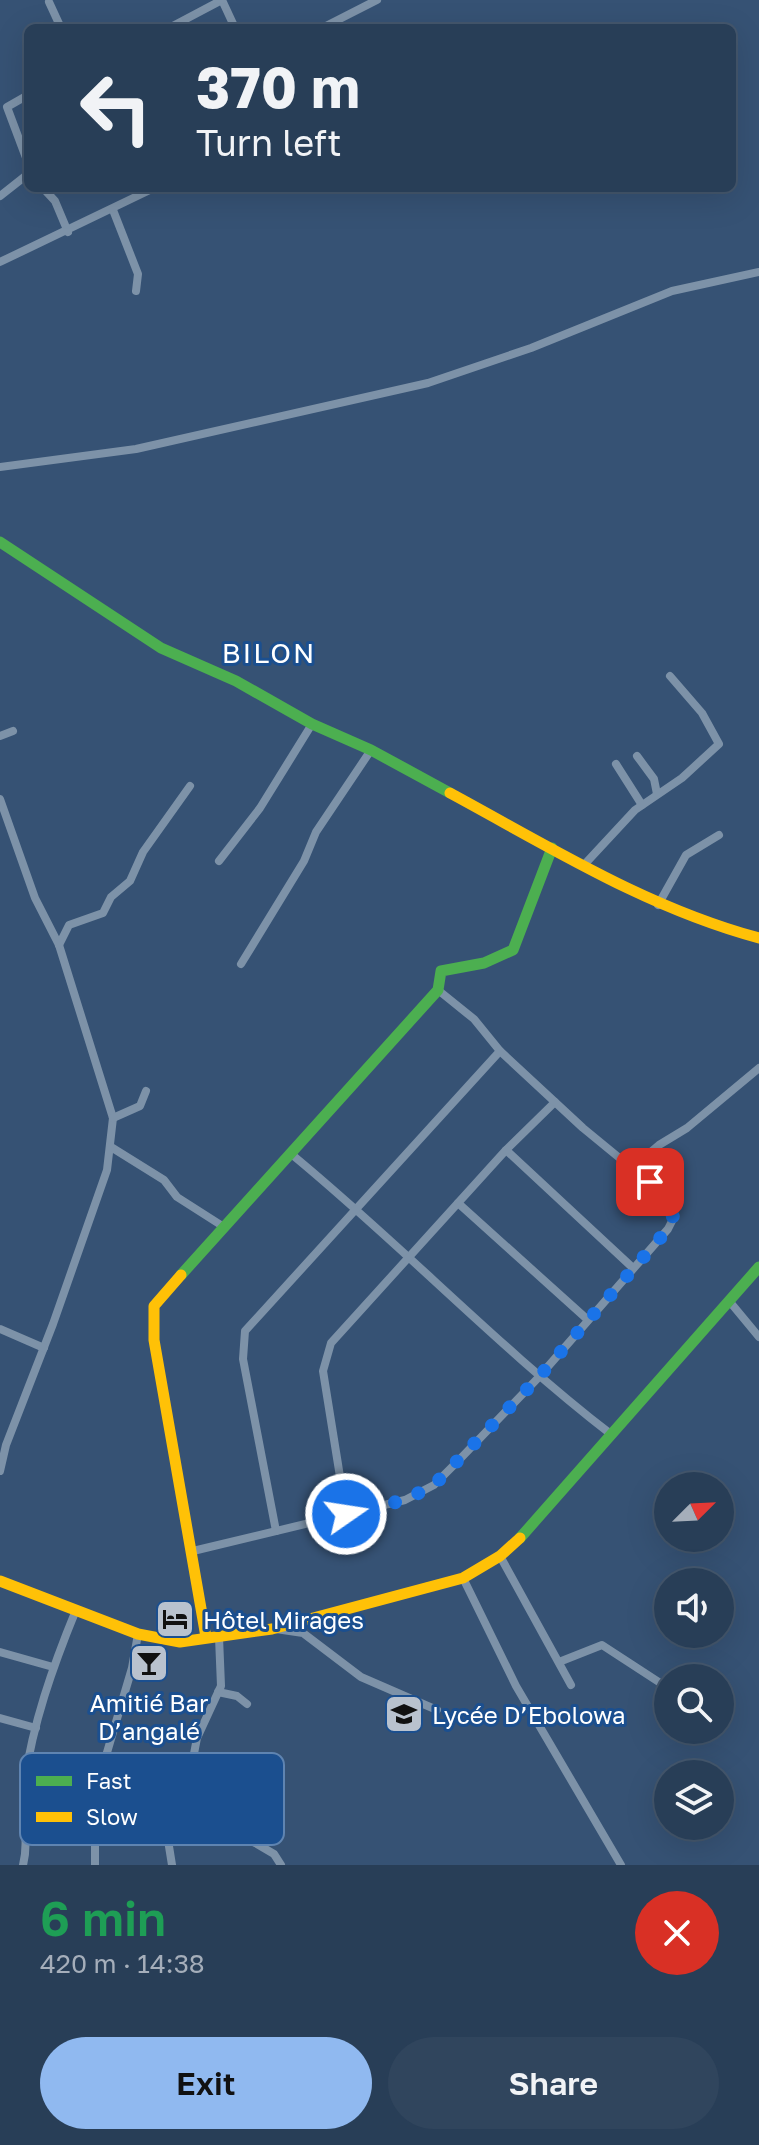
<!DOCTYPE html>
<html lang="en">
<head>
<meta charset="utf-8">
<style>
  body { margin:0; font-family:"Golos Text",sans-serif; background:#30455d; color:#f1f3f6; height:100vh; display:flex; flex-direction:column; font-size:30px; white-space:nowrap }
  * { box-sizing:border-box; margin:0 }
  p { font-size:26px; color:#a5aeba }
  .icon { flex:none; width:44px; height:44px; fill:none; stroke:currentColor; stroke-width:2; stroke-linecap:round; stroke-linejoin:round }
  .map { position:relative; height:1865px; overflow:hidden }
  .panel { display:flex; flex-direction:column; background:#283e57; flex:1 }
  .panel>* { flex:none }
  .top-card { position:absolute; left:24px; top:24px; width:712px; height:168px; border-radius:12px; box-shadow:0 8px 32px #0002,0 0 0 2px #44576d; background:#283e57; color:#f1f3f6; overflow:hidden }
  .needle { width:52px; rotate:66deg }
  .tools { position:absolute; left:654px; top:1472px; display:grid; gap:16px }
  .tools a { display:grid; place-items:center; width:80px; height:80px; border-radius:50%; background:#283e57; box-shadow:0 8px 32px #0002,0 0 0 2px #44576d; font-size:40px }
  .pin { position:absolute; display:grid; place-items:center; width:68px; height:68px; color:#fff; margin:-34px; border-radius:16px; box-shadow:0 4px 12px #0006 }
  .me { position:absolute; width:88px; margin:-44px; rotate:77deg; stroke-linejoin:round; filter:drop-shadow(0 0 6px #0008) }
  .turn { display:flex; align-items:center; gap:28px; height:168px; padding:0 40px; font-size:36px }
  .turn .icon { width:104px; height:104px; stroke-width:2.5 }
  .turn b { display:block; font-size:56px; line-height:68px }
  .round { display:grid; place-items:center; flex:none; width:84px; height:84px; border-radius:42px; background:#30455d }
  .overview { display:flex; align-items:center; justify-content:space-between; height:136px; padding:0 40px }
  h1 { font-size:48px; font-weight:600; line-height:60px; color:#1e9e55 }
  .primary-button { display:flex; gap:16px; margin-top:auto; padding:16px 40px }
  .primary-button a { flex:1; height:92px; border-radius:48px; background:#90b9f0; color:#111; font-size:32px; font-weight:600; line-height:92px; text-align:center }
  .primary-button a+a { background:#30455d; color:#f1f3f6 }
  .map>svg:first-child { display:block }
</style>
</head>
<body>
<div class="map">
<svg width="759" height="1865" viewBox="0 0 759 1865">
  <rect width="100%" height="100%" fill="#365274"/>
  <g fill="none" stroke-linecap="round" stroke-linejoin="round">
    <!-- street -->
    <g stroke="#7d92a8" stroke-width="8">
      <polyline points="222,0 235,28"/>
      <polyline points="49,2 61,28"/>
      <polyline points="169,28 222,0"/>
      <polyline points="322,28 377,0"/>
      <polyline points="28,95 7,107 28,163"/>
      <polyline points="43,188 55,201 68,232"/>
      <polyline points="0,196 28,174"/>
      <polyline points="113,210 138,274 136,291"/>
      <polyline points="0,262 154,188"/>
      <polyline points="0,467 136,449 428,383 531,348 672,291 759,272"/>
      <polyline points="0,736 13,731"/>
      <polyline points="637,756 654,779 657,794"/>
      <polyline points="616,764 642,805"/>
      <polyline points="0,799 35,898 59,945 113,1118 107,1170 53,1324 6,1445 0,1471"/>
      <polyline points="219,861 260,808 312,724"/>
      <polyline points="583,866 635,810 682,778 719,744 702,713 670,676"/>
      <polyline points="658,905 686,855 719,835"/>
      <polyline points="59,945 69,925 103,913 111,897 130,881 143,852 190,786"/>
      <polyline points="241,964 304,861 316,832 371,750"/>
      <polyline points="113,1118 140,1106 146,1091"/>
      <polyline points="111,1147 164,1180 177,1197 224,1227"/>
      <polyline points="506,1150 633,1268"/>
      <path d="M 290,1153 C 401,1244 499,1348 612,1435"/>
      <polyline points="633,1167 659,1145 687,1128 759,1068"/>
      <polyline points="458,1203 588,1320"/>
      <polyline points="730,1302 759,1337"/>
      <polyline points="0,1329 44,1348"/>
      <polyline points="346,1514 323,1371 331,1343 506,1150 555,1102"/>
      <polyline points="276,1531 243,1359 245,1331 500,1051"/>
      <polyline points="193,1551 405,1500 434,1485 460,1459 538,1378 668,1229 675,1215 667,1197 583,1128 500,1051 474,1019 438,990"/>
      <polyline points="500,1556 571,1685"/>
      <polyline points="463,1578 516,1686 621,1865"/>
      <polyline points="276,1629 303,1633 361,1677 437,1710"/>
      <polyline points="0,1652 53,1667"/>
      <polyline points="559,1662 602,1645 668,1688"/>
      <polyline points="218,1692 237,1696 247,1704"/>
      <polyline points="0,1718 36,1728"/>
      <polyline points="183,1811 195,1826 236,1834 257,1844 274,1854 281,1865"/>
      <polyline points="26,1825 167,1834"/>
      <path d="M 23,1865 C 30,1838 20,1813 24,1786 C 32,1725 53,1666 76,1610"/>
      <polyline points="95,1865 95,1793 132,1668 138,1634"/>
      <polyline points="172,1865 167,1834 183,1811 197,1738 221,1686 219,1637"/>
    </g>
    <!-- fast -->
    <g stroke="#4caf50" stroke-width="11">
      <polyline points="0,542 161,648 236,681 312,724 371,750 450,793"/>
      <polyline points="181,1275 438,990 441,971 484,963 513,950 552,848"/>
      <polyline points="520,1538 759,1267"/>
    </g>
    <!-- slow -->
    <g stroke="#ffc107" stroke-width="11">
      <path d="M 450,793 C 550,847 647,908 759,938"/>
      <polyline points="181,1275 154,1306 154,1340 206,1637"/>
      <polyline points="0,1581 138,1634 180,1642 272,1629 463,1578 500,1556 520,1538"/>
    </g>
  </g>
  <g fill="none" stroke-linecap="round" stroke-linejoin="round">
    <!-- route -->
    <path stroke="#1a73e8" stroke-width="14" stroke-dasharray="0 25.2" d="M 346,1514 L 405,1500 L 434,1485 L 538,1378 L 668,1229 C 681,1204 668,1198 650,1182"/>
  </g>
  <!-- icons -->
  <defs>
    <g id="hotel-square" transform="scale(2)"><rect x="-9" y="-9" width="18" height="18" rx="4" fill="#b9c2ce" stroke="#1b4f8f"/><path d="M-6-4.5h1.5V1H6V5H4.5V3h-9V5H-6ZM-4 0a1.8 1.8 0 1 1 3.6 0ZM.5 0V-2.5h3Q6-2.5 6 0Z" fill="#111"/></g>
    <g id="bar-square" transform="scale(2)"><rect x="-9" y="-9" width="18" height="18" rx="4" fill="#b9c2ce" stroke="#1b4f8f"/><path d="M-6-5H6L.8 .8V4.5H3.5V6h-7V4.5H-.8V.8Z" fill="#111"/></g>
    <g id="school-square" transform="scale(2)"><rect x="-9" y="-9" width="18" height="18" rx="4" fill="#b9c2ce" stroke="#1b4f8f"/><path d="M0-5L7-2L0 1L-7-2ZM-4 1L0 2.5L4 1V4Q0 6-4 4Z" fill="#111"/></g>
  </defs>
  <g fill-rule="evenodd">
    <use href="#hotel-square" x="175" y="1619"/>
    <use href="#bar-square" x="149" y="1663"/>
    <use href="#school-square" x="404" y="1714"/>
  </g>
  <g text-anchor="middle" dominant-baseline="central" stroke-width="6" stroke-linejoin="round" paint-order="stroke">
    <!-- poi labels -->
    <g font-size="24" fill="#fff" stroke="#1b4f8f" text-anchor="start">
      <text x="203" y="1619">Hôtel Mirages</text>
      <text x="149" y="1702" text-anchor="middle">Amitié Bar<tspan x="149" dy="28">D’angalé</tspan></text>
      <text x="432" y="1714">Lycée D’Ebolowa</text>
    </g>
    <!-- quarter labels -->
    <g font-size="28" letter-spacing="2" fill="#fff" stroke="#1b4f8f">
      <text x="269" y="652">BILON</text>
    </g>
  </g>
  <!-- legend -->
  <rect x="20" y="1753" width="264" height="92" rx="12" fill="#1b4f8f" stroke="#5f84b1" stroke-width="2"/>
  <rect x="36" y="1776" width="36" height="10" fill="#4caf50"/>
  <rect x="36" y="1812" width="36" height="10" fill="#ffc107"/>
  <g font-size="22" fill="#fff">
    <text x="86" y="1789">Fast</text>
    <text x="86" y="1825">Slow</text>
  </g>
</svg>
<div class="tools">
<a><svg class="needle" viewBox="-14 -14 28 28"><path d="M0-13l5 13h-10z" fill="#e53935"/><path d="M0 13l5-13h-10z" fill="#a5aeba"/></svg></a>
<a><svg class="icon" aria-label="sound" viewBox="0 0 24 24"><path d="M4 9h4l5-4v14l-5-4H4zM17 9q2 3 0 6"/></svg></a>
<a><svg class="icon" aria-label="search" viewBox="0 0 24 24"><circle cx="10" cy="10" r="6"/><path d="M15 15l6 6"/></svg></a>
<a><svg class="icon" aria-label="layers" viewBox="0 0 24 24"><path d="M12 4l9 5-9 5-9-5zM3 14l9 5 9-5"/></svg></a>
</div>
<div class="pin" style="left:650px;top:1182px;background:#d93025"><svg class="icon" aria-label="arrive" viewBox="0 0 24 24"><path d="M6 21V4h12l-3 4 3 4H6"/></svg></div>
<svg class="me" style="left:346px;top:1514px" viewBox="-20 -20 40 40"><circle r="17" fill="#1a73e8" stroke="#fff" stroke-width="3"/><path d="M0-11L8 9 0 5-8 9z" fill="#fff"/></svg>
<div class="top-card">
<div class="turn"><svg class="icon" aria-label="left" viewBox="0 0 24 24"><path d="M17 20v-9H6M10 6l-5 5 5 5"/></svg><div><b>370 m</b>Turn left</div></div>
</div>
</div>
<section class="panel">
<div class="overview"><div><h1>6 min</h1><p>420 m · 14:38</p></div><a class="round" style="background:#d93025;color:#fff"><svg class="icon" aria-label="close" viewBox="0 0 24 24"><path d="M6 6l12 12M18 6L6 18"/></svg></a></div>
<div class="primary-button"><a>Exit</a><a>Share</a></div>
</section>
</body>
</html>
